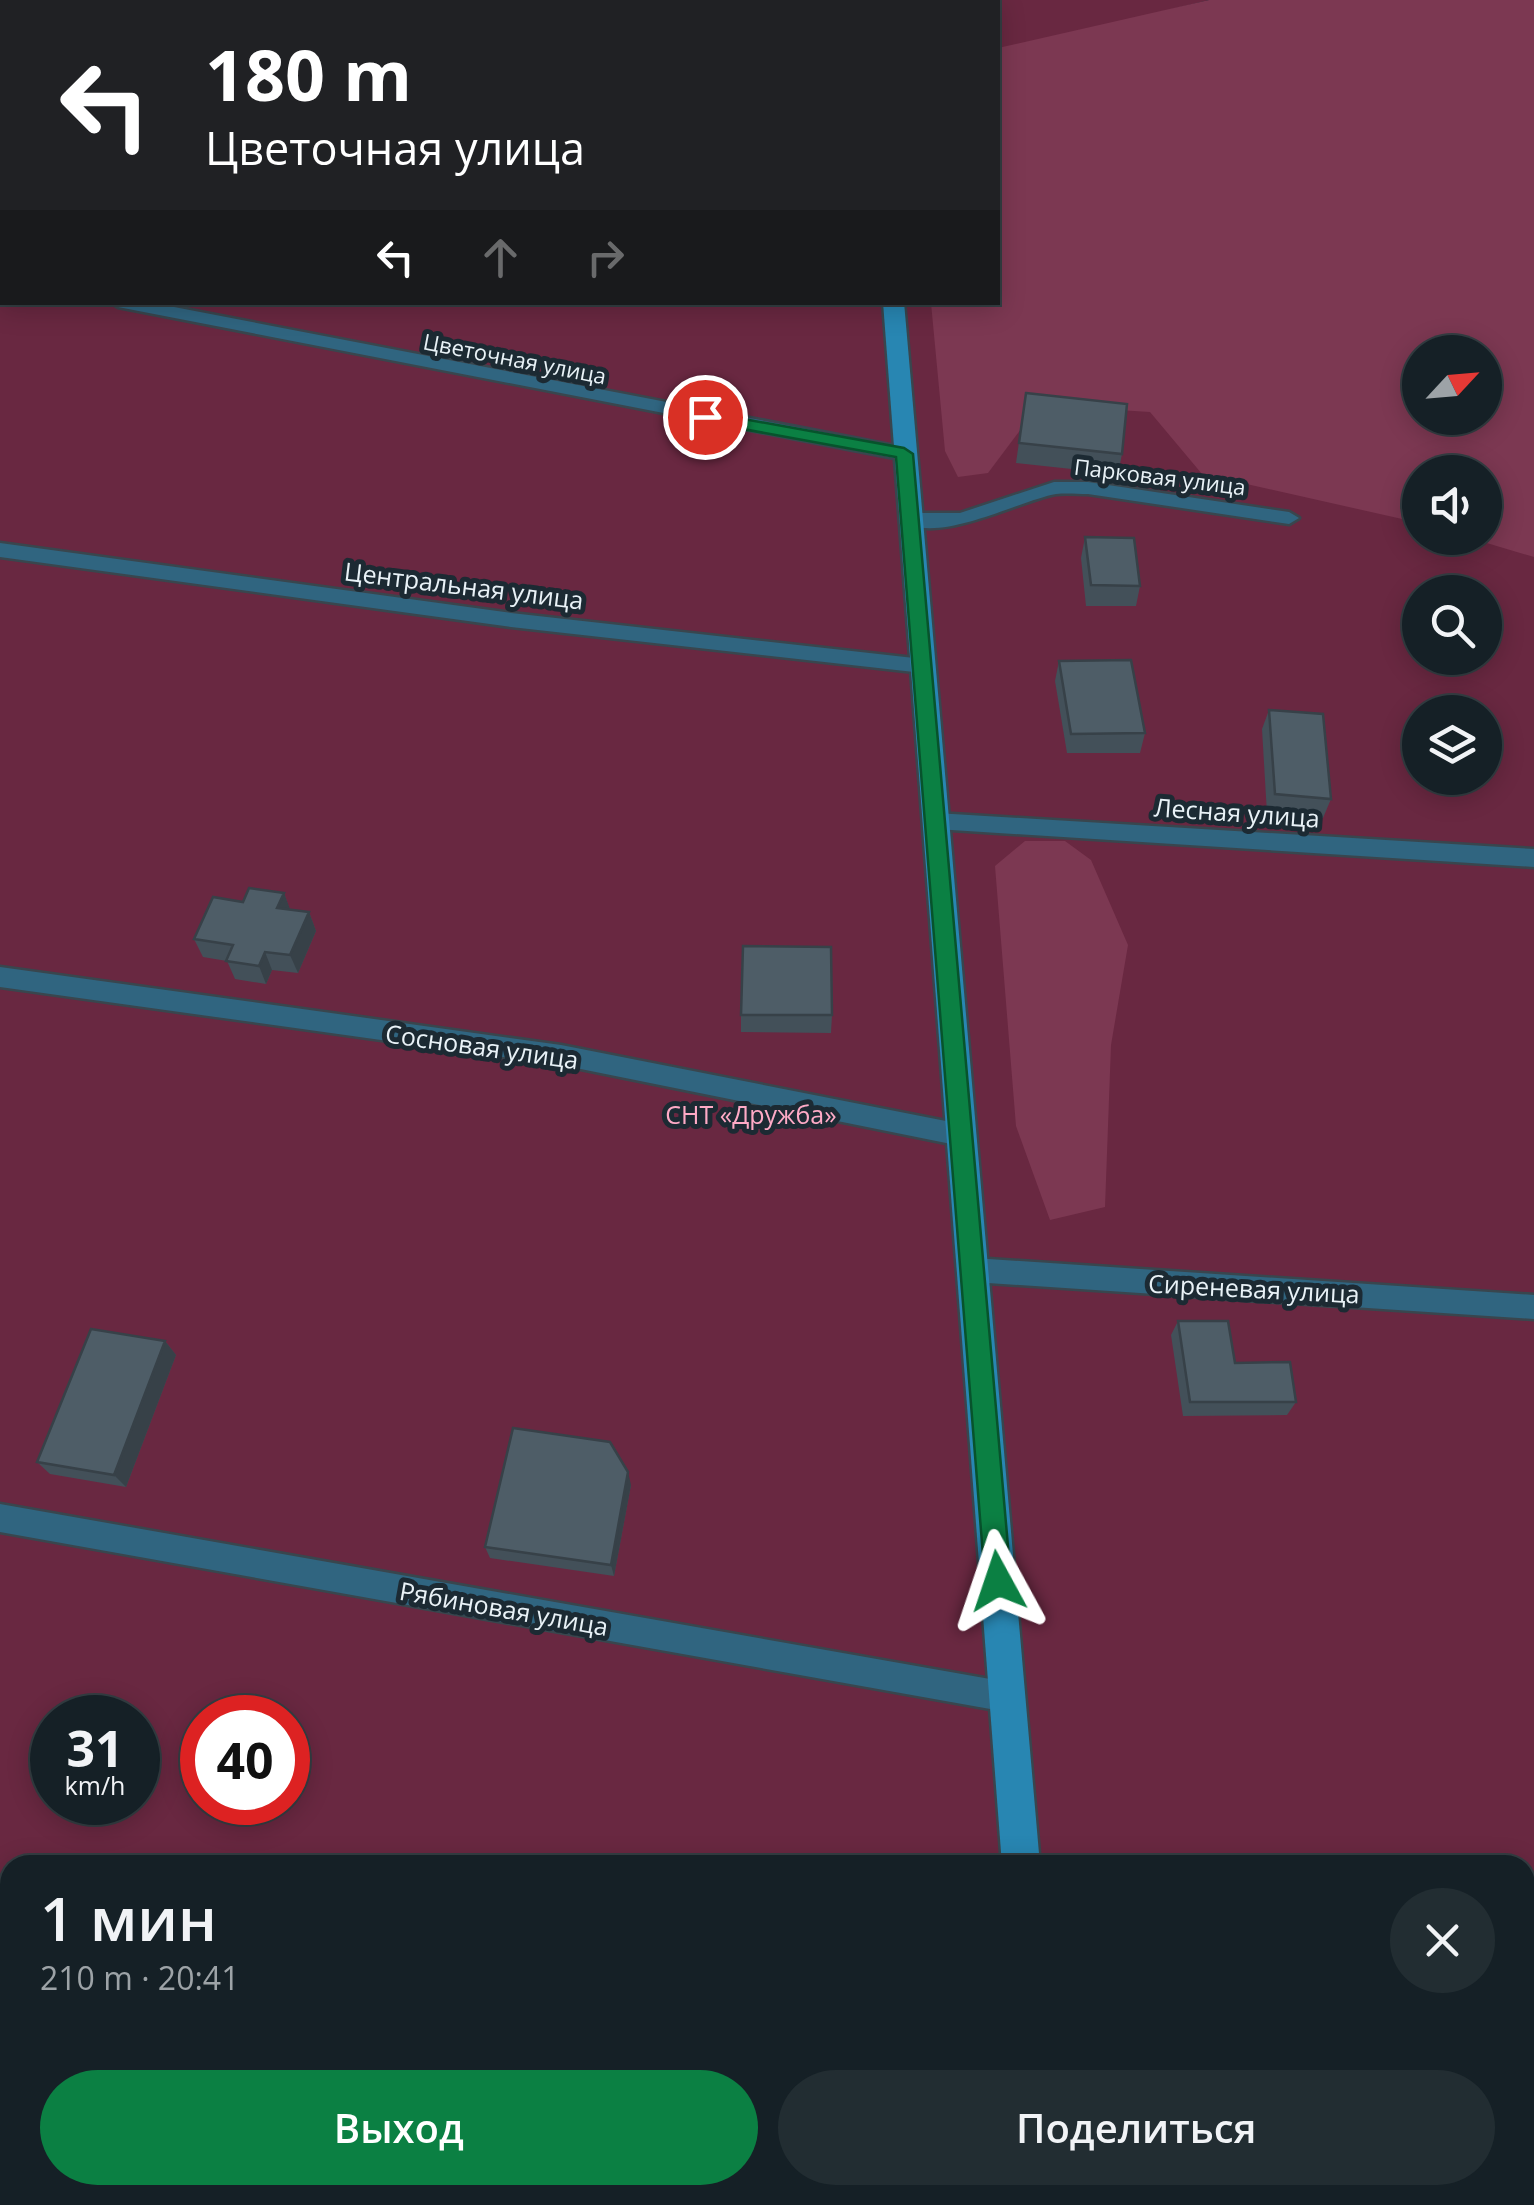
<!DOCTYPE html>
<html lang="ru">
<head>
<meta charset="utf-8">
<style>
  body { margin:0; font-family:"Open Sans",sans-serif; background:#222d32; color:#f1f3f6; height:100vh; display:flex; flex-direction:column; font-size:38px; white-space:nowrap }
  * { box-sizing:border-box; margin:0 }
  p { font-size:32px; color:#9da3a7 }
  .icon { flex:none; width:55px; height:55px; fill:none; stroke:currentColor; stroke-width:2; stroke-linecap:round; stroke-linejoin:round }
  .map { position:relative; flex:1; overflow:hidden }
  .side { position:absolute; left:0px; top:1855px; width:1535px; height:350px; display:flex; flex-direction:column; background:#152026; border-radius:30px 30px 0 0; box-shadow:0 5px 25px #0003,0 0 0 2px #343e43 }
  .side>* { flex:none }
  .banner { position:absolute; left:0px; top:0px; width:1000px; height:305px; box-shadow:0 5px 25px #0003,0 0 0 2px #343e43; background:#202124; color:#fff; overflow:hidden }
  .needle { width:65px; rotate:64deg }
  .controls { position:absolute; left:1402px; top:335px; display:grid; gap:20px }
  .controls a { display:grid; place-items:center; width:100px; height:100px; border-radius:50%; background:#152026; box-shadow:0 5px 25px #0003,0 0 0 2px #343e43; font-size:50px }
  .speed { position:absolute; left:30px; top:1695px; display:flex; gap:20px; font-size:50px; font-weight:700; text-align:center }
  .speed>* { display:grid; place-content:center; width:130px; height:130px; border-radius:50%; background:#152026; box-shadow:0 5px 25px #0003,0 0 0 2px #343e43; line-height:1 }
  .speed small { font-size:25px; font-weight:400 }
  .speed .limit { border:15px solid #d22; background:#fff; color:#111 }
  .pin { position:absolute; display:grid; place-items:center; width:85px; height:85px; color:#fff; margin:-42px; border:5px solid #fff; border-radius:50%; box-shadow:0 2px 10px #0007 }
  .me { position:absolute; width:110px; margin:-55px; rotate:355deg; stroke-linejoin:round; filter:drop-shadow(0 0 8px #0008) }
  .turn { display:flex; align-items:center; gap:35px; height:210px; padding:0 40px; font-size:45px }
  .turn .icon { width:130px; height:130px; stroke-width:2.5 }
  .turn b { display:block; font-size:70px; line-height:85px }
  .lanes { display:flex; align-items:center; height:95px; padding:0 40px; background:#0003; justify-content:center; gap:50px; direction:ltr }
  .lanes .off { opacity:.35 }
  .round { display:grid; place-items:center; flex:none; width:105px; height:105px; border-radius:52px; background:#222d32 }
  .overview { display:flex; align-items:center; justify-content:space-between; height:170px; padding:0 40px }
  h1 { font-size:60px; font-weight:600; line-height:75px }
  .button { display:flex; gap:20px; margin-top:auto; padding:20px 40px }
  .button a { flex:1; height:115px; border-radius:60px; background:#0b8043; color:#fff; font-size:40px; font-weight:600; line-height:115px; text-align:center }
  .button a+a { background:#222d32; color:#f1f3f6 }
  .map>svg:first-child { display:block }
</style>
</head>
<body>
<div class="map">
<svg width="1534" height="2205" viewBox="0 0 1534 2205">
  <rect width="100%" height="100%" fill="#1c2a33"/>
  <!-- green -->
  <path fill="#692841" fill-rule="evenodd" d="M 0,0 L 1209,0 L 998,52 L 998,2 L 2,2 L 2,302 L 998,302 L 1534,456 L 1534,2205 L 0,2205 ZM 1420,472 L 1485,472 L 1485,538 L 1420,538 ZM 1420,592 L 1485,592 L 1485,658 L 1420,658 ZM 1420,712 L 1485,712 L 1485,778 L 1420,778 ZM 52,1718 L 138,1718 L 138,1802 L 52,1802 ZM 202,1718 L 288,1718 L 288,1802 L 202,1802 ZM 10,1865 L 1525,1865 L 1525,2195 L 10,2195 Z"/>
  <!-- forest -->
  <g fill="#7c3852" fill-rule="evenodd">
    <path d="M 1209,0 L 1534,0 L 1534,557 L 1470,538 L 1485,538 L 1485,472 L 1420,472 L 1420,523 L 1202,474 L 1150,412 L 1039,405 L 988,473 L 958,477 L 945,451 L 931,303 L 998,302 L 998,48 ZM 1420,352 L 1485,352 L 1485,418 L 1420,418 Z"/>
    <polygon points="1025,841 1065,841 1091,860 1128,945 1111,1045 1105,1207 1050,1220 1016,1126 995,866"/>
  </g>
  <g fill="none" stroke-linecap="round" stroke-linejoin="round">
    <!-- lane casing -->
    <g stroke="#39464e" stroke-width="5">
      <g id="lane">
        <rect x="0" y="274" width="2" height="10"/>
        <polygon points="110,302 148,302 905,448 914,454 905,460 118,307"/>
        <path d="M 1054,482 L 1088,482 L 1289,512 L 1299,518 L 1289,524 L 1088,494 C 1078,494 1066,493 1056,494 C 1020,500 932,548 901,519 L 911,513 L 960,513 Z"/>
        <polygon points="0,543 511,613 923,659 933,666 923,673 511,627 0,557"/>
        <polygon points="936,813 1534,849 1534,867 936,829 925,821"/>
        <polygon points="0,967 561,1045 961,1124 970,1127 974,1135 970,1143 961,1146 561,1065 0,987"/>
        <polygon points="973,1258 1534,1295 1534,1319 973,1282 964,1278 960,1270 964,1262"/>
        <polygon points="0,1504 1007,1682 1018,1686 1022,1697 1018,1708 1007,1712 0,1532"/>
        <polygon points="1525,1948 1534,1949 1534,1983 1525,1982"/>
      </g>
    </g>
    <!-- secondary casing -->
    <g stroke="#39464e" stroke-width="5">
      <g id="secondary">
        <polygon points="875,0 893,0 893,2 876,2"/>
        <polygon points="883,302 904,302 1040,1865 1002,1865"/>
        <rect x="1027" y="2195" width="42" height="10"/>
      </g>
    </g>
    <!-- lane -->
    <use href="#lane" fill="#306580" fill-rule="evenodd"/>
    <!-- secondary -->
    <use href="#secondary" fill="#2886b2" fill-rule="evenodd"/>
  </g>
  <!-- wall -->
  <g fill="#435059">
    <rect x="778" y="0" width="52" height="2"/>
    <polygon points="1026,393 1122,454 1118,474 1016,463"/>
    <polygon points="1085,537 1140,586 1136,606 1086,606 1081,558"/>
    <polygon points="1059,661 1145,733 1140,753 1067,753 1055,681"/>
    <polygon points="1269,710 1331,799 1323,818 1267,814 1262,729"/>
    <polygon points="284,893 290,910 309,912 316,931 298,973 272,970 266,984 235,979 227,961 203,957 194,939 243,902"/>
    <polygon points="741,1015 832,1015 831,1033 741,1032"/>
    <polygon points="1178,1321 1235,1363 1296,1402 1287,1415 1183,1416 1171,1335"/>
    <polygon points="165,1341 176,1355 126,1487 50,1474 37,1462"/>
    <polygon points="631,1485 614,1576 490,1558 485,1547"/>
    <polygon points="1525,1998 1534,1998 1534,2205 1517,2204 1516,2195 1525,2195"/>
  </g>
  <!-- shaded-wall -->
  <g fill="#374148">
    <polygon points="284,893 291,912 277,908"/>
    <polygon points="309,912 316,931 298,973 290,955"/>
    <polygon points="265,952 272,970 266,984 259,966"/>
    <polygon points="165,1341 176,1355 126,1487 114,1475"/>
    <polygon points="628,1472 631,1485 614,1576 611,1565"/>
    <polygon points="631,2195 635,2195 633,2205 629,2205"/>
  </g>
  <!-- building -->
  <g fill="#4e5d67" stroke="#374148" stroke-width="2.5">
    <polygon points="1026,393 1127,404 1122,454 1019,443"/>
    <polygon points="1085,537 1134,538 1140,586 1091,585"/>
    <polygon points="1131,660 1145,733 1071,734 1059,661"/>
    <polygon points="1269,710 1323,714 1331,799 1275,794"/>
    <polygon points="249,888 284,893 277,908 309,912 290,955 265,952 259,966 226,961 233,945 194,939 213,897 243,902"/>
    <polygon points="743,946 831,947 832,1015 741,1015"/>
    <polygon points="1178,1321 1228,1321 1235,1363 1290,1362 1296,1402 1190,1402"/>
    <polygon points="91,1329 165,1341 114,1475 37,1462"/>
    <polygon points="513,1428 610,1442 628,1472 611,1565 485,1547"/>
    <polygon points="1525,1998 1534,1998 1534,2153 1525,2098"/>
    <polygon points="493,2195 631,2195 629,2205 524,2205 493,2198"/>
  </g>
  <!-- route -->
  <polygon fill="#0b8043" stroke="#07532c" stroke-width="2.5" points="705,412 904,448 913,454 1011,1581 1007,1590 998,1594 989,1590 985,1581 896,457 699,421 699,413"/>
  <g text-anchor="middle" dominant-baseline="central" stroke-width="10" stroke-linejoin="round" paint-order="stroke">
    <!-- far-street labels -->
    <g font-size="22" fill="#e9f2f7" stroke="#1c2a33">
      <text transform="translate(515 358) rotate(11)">Цветочная улица</text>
      <text transform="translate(1160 476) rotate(7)">Парковая улица</text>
    </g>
    <!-- street labels -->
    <g font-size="25" fill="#e9f2f7" stroke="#1c2a33">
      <text transform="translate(464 585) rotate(7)">Центральная улица</text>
      <text transform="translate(1237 812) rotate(4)">Лесная улица</text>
      <text transform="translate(482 1046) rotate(8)">Сосновая улица</text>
      <text transform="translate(1254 1288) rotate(3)">Сиреневая улица</text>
      <text transform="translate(504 1608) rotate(10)">Рябиновая улица</text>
    </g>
    <!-- park labels -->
    <g font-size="25" fill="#feaac6" stroke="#1c2a33">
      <text x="751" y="1114">СНТ «Дружба»</text>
    </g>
  </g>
</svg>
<div class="controls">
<a><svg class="needle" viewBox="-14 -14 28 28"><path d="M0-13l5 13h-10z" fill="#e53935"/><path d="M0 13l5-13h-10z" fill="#9da3a7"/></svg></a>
<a><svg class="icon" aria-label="sound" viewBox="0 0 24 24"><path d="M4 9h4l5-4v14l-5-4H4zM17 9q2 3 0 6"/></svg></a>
<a><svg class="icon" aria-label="search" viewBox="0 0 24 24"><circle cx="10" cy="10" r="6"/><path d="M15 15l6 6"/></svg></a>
<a><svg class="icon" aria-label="layers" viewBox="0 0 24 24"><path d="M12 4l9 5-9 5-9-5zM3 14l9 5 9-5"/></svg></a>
</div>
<div class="speed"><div>31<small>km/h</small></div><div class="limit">40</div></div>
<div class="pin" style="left:705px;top:417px;background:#d93025"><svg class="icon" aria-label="arrive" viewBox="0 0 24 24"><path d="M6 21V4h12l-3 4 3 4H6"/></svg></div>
<svg class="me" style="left:998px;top:1581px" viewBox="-20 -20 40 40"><path d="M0-17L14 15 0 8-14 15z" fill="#0b8043" stroke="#fff" stroke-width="4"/></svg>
<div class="banner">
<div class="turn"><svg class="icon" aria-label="left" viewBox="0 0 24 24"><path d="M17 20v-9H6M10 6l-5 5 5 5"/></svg><div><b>180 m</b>Цветочная улица</div></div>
<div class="lanes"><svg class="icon" aria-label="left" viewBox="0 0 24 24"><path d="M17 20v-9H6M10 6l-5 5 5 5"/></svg><svg class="icon off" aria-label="ahead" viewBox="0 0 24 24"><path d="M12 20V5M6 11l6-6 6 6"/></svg><svg class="icon off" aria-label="right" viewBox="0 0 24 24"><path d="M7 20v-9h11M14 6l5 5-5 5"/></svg></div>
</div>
<section class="side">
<div class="overview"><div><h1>1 мин</h1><p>210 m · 20:41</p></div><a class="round"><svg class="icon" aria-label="close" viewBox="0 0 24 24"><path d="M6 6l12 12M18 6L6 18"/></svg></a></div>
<div class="button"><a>Выход</a><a>Поделиться</a></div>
</section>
</div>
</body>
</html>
